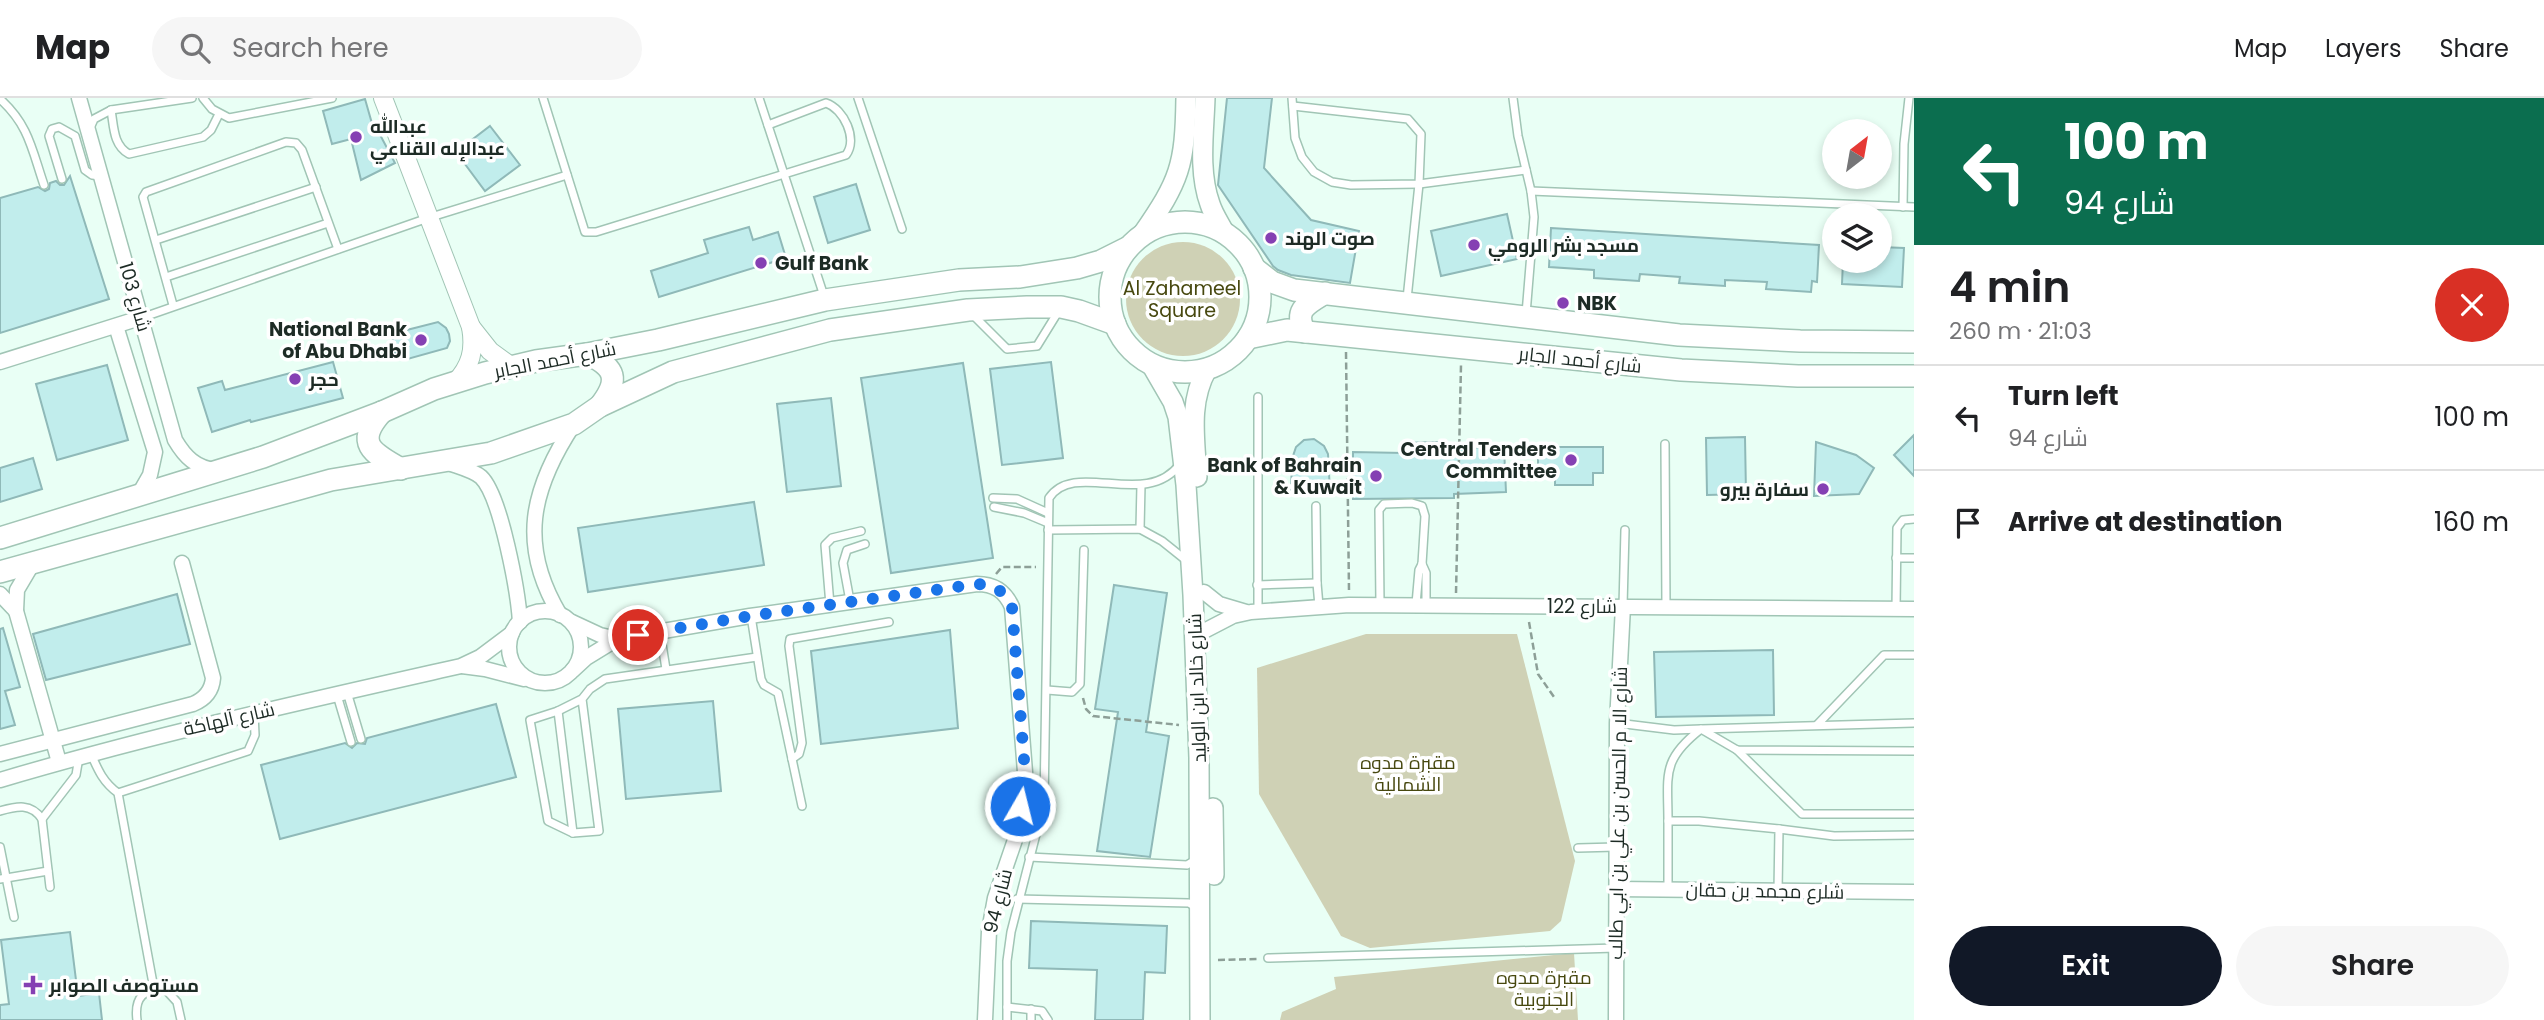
<!DOCTYPE html>
<html lang="en">
<head>
<meta charset="utf-8">
<style>
  body { margin:0; font-family:Poppins,Cairo,sans-serif; background:#f6f6f6; color:#202124; height:100vh; display:flex; flex-direction:column; font-size:26px; white-space:nowrap }
  * { box-sizing:border-box; margin:0 }
  p { font-size:23px; color:#757577 }
  .icon { flex:none; width:38px; height:38px; fill:none; stroke:currentColor; stroke-width:2; stroke-linecap:round; stroke-linejoin:round }
  .map { position:relative; flex:1; overflow:hidden }
  .details { display:flex; flex-direction:column; background:#fff; width:630px }
  .details>* { flex:none }
  .guide { background:#0b6e4f; color:#fff; overflow:hidden }
  .needle { width:46px; rotate:31deg }
  .buttons { position:absolute; left:1822px; top:21px; display:grid; gap:14px }
  .buttons a { display:grid; place-items:center; width:70px; height:70px; border-radius:50%; background:#fff; box-shadow:0 4px 10px #0003; font-size:35px }
  .pin { position:absolute; display:grid; place-items:center; width:60px; height:60px; color:#fff; margin:-30px; border:4px solid #fff; border-radius:50%; box-shadow:0 2px 7px #0007 }
  .me { position:absolute; width:77px; margin:-38px; rotate:8deg; stroke-linejoin:round; filter:drop-shadow(0 0 5px #0008) }
  .turn { display:flex; align-items:center; gap:24px; height:147px; padding:0 35px; font-size:32px }
  .turn .icon { width:91px; height:91px; stroke-width:2.5 }
  .turn b { display:block; font-size:49px; line-height:60px }
  .round { display:grid; place-items:center; flex:none; width:74px; height:74px; border-radius:37px; background:#f6f6f6 }
  .head { display:flex; align-items:center; justify-content:space-between; height:119px; padding:0 35px }
  h1 { font-size:42px; font-weight:600; line-height:52px }
  .primary-button { display:flex; gap:14px; margin-top:auto; padding:14px 35px }
  .primary-button a { flex:1; height:80px; border-radius:42px; background:#111827; color:#fff; font-size:28px; font-weight:600; line-height:80px; text-align:center }
  .primary-button a+a { background:#f6f6f6; color:#202124 }
  ul { padding:0; list-style:none }
  li { display:flex; align-items:center; gap:21px; height:105px; padding:0 35px; border-top:2px solid #e0e0e0 }
  li div { flex:1 }
  li b { display:block; font-size:26px }
  li em { font-style:normal }
  header { display:flex; align-items:center; gap:42px; box-sizing:border-box; height:98px; padding:0 35px; background:#fff; border-bottom:2px solid #e0e0e0 }
  header strong { font-size:33px }
  nav { display:flex; gap:38px; margin-inline-start:auto; font-size:24px }
  .search { width:490px; height:63px; background:#f6f6f6; display:flex; align-items:center; gap:18px; box-sizing:border-box; padding:0 24px; border-radius:38px; color:#757577; font-size:26px }
  main { display:flex; flex:1; min-height:0 }
  .map>svg:first-child { display:block }
</style>
</head>
<body>
<header>
<strong>Map</strong>
<div class="search"><svg class="icon" aria-label="search" viewBox="0 0 24 24"><circle cx="10" cy="10" r="6"/><path d="M15 15l6 6"/></svg>Search here</div>
<nav><a>Map</a><a>Layers</a><a>Share</a></nav>
</header>
<main>
<div class="map">
<svg width="1914" height="922" viewBox="0 0 1914 922">
  <rect width="100%" height="100%" fill="#e9fff5"/>
  <!-- green -->
  <g fill="#cfd1b5">
    <circle cx="1183" cy="201" r="57"/>
    <polygon points="1366,536 1517,536 1575,763 1561,823 1550,833 1370,850 1341,838 1259,696 1257,570"/>
    <polygon points="1574,855 1578,922 1280,922 1282,914 1336,891 1334,879"/>
  </g>
  <!-- building -->
  <g fill="#c1edec" stroke="#8fb9b8" stroke-width="2">
    <polygon points="1227,0 1272,0 1264,70 1311,122 1359,133 1350,185 1291,177 1278,172 1273,168 1218,87"/>
    <polygon points="365,1 375,36 378,33 395,65 361,82 351,41 332,46 323,13"/>
    <polygon points="490,28 520,67 485,93 456,54"/>
    <polygon points="70,78 109,201 0,235 0,100 38,89 45,93 49,91 50,85 56,83 60,87 64,87"/>
    <polygon points="856,86 870,132 828,145 814,99"/>
    <polygon points="1507,116 1517,161 1441,178 1431,133"/>
    <polygon points="749,129 753,142 778,134 786,160 659,199 651,173 708,155 704,142"/>
    <polygon points="1551,130 1819,147 1817,184 1812,183 1811,194 1766,191 1767,184 1725,182 1725,188 1679,185 1680,179 1640,176 1639,183 1594,180 1594,172 1549,169"/>
    <polygon points="1880,149 1904,150 1902,189 1842,186 1843,163 1880,163"/>
    <polygon points="438,224 446,230 449,236 450,243 447,250 404,262 396,257 392,250 393,240 399,234"/>
    <polygon points="333,264 343,300 251,324 250,322 212,334 198,290 222,283 225,292"/>
    <polygon points="1051,264 1063,360 1002,367 990,271"/>
    <polygon points="963,265 993,460 891,475 861,280"/>
    <polygon points="107,267 128,342 57,362 36,286"/>
    <polygon points="831,300 841,388 787,394 777,306"/>
    <polygon points="1914,337 1914,378 1894,357"/>
    <polygon points="1745,339 1746,396 1707,397 1706,340"/>
    <polygon points="1314,341 1324,348 1328,356 1330,394 1291,394 1292,361 1296,349 1304,342"/>
    <polygon points="1437,344 1451,350 1504,349 1506,394 1454,396 1454,400 1353,401 1353,354 1404,355 1404,345"/>
    <polygon points="1816,344 1856,357 1874,370 1859,396 1814,398"/>
    <polygon points="1538,349 1603,349 1603,375 1593,375 1593,387 1555,387 1555,376 1538,375"/>
    <polygon points="33,360 42,391 0,404 0,370"/>
    <polygon points="754,404 764,467 588,494 578,430"/>
    <polygon points="1114,487 1167,495 1146,634 1169,638 1150,759 1097,753 1118,614 1095,611"/>
    <polygon points="177,496 190,546 46,582 33,536"/>
    <polygon points="3,530 20,589 5,593 15,627 0,631 0,531"/>
    <polygon points="950,532 958,630 821,646 811,553"/>
    <polygon points="1773,552 1774,617 1656,619 1654,554"/>
    <polygon points="713,603 721,693 626,701 618,611"/>
    <polygon points="496,606 516,679 280,741 261,667 345,645 352,650 357,645 365,646 367,640"/>
    <polygon points="1031,823 1167,828 1165,875 1145,874 1143,922 1095,922 1097,872 1029,870"/>
    <polygon points="70,834 78,898 99,895 102,922 0,922 0,907 9,906 1,842"/>
  </g>
  <g fill="none" stroke-linecap="round" stroke-linejoin="round">
    <!-- service casing -->
    <g stroke="#a1c5b5" stroke-width="10">
      <g id="service">
        <polyline points="203,0 212,11 229,20 332,0"/>
        <path d="M 543,0 L 585,134 L 596,134 L 846,57 C 858,41 844,11 826,5 L 768,27"/>
        <polyline points="759,0 824,198"/>
        <polyline points="858,0 902,131"/>
        <polyline points="1292,0 1295,40 1302,59 1314,74 1332,84 1351,87 1419,86 1526,72"/>
        <polyline points="1513,0 1518,38 1531,93 1534,119 1526,216"/>
        <path d="M 0,1 C 29,27 32,52 44,87"/>
        <polyline points="1293,8 1408,21 1421,36 1419,86 1407,201"/>
        <path d="M 111,12 C 114,29 113,47 129,56 L 203,39 L 211,32 L 219,16"/>
        <polyline points="90,30 94,21 111,12 192,0"/>
        <polyline points="62,81 49,38 52,31 59,29 75,38 85,72 92,77 101,78"/>
        <polyline points="1531,93 1914,109"/>
        <polyline points="1903,109 1904,46 1909,0"/>
        <polyline points="156,142 316,89"/>
        <polyline points="166,179 328,125"/>
        <polyline points="173,207 143,99 146,94 286,44 296,45 302,52 338,151"/>
        <polyline points="973,217 1007,251 1037,248 1058,214"/>
        <polyline points="141,220 428,120 567,77"/>
        <polyline points="1258,299 1258,513"/>
        <polyline points="1665,346 1666,509"/>
        <polyline points="993,400 1017,401 1048,415"/>
        <polyline points="1316,408 1317,485 1319,508"/>
        <polyline points="994,409 1024,415 1048,425"/>
        <polyline points="1140,431 1141,387"/>
        <polyline points="1048,432 1140,431 1162,443 1187,463"/>
        <polyline points="1896,460 1914,460"/>
        <polyline points="1422,466 1426,475 1426,506"/>
        <polyline points="1257,487 1317,485"/>
        <polyline points="850,503 843,465 847,452 865,446"/>
        <polyline points="1380,506 1379,412 1384,406 1412,405 1422,408 1425,418 1422,466 1419,472 1416,506"/>
        <polyline points="830,507 825,447 832,440 861,433"/>
        <polyline points="1623,508 1625,432"/>
        <polyline points="1896,511 1897,430 1903,422 1914,421"/>
        <polyline points="751,518 761,581 764,587 778,595 802,708"/>
        <polyline points="660,534 666,571"/>
        <polyline points="1047,592 1072,594 1080,586 1084,452"/>
        <polyline points="347,594 361,641"/>
        <polyline points="337,597 351,644"/>
        <polyline points="582,601 599,733 573,735 548,723 530,622 558,613 582,601 590,591 605,581 757,559"/>
        <polyline points="558,613 573,735"/>
        <polyline points="1617,625 1674,632 1701,631 1737,652 1914,653"/>
        <polyline points="1817,627 1884,557 1914,557"/>
        <polyline points="1737,652 1802,716 1914,716"/>
        <path d="M 91,656 C 98,672 103,684 118,695 L 154,891"/>
        <polyline points="792,661 799,656 802,645 789,548 790,541 889,524"/>
        <polyline points="118,695 248,653 255,637 254,615"/>
        <path d="M 0,713 C 17,708 31,705 42,721 L 50,789"/>
        <polyline points="42,721 76,677 79,659"/>
        <path d="M 1668,723 C 1668,677 1661,662 1701,631 L 1914,625"/>
        <polyline points="1779,731 1834,738 1914,737"/>
        <polyline points="0,749 14,819"/>
        <polyline points="1578,750 1616,749"/>
        <polyline points="1029,759 1187,767 1197,761"/>
        <polyline points="0,781 48,773"/>
        <polyline points="1668,791 1668,723 1699,723 1779,731 1778,793"/>
        <polyline points="1017,801 1189,805 1197,810"/>
        <polyline points="1268,860 1616,850"/>
        <polyline points="1007,909 1042,913 1048,922"/>
        <path d="M 137,922 C 134,899 144,890 166,892 L 177,904 L 181,922"/>
        <path d="M 1007,922 L 1007,863 L 1011,834 L 1044,705 L 1049,400 C 1075,361 1146,412 1180,366"/>
        <polyline points="1031,922 1031,911"/>
      </g>
    </g>
    <!-- minor casing -->
    <g stroke="#a1c5b5" stroke-width="17">
      <g id="minor">
        <path d="M 79,0 L 175,342 C 185,359 196,370 216,372"/>
        <polyline points="116,228 155,354 150,377 138,398"/>
        <polyline points="0,264 140,220"/>
        <path d="M 446,364 C 456,368 473,372 481,379 C 501,398 518,494 520,524"/>
        <polyline points="33,465 17,492 16,513 59,664"/>
        <polyline points="1204,494 1219,506 1246,514"/>
        <polyline points="0,496 16,513"/>
        <circle cx="545" cy="549" r="36"/>
        <path d="M 560,517 C 518,447 531,391 574,326"/>
        <polyline points="572,524 600,537 617,541"/>
        <polyline points="1206,532 1233,518 1251,514 1349,507 1914,511"/>
        <polyline points="462,568 485,571 524,581"/>
        <path d="M 573,572 L 586,560 L 617,541 L 750,518 L 977,486 C 994,486 1005,493 1012,509 L 1025,674 L 1017,736 L 995,800 L 989,833 L 985,922"/>
        <path d="M 0,656 L 193,606 C 205,601 212,593 213,580 L 182,465"/>
        <path d="M 0,682 C 152,637 306,603 461,568 L 480,559 L 512,535"/>
        <polyline points="1616,791 1914,794"/>
        <polyline points="1616,922 1617,625 1623,508"/>
      </g>
    </g>
    <!-- tertiary casing -->
    <g stroke="#a1c5b5" stroke-width="20">
      <g id="tertiary">
        <path d="M 383,0 L 471,229 C 475,252 471,268 455,285"/>
        <polyline points="471,229 490,253 512,269"/>
      </g>
    </g>
    <!-- secondary casing -->
    <g stroke="#a1c5b5" stroke-width="22">
      <g id="secondary">
        <path d="M 1205,0 C 1204,34 1198,73 1210,106 C 1213,116 1220,126 1225,136"/>
        <path d="M 1142,137 C 1180,82 1185,68 1186,0"/>
        <polyline points="1151,266 1173,304 1178,319 1186,387 1193,497 1199,660 1200,922"/>
        <path d="M 1197,379 C 1195,341 1188,305 1207,271"/>
        <polyline points="1213,710 1214,777"/>
      </g>
    </g>
    <!-- primary casing -->
    <g stroke="#a1c5b5" stroke-width="24">
      <g id="primary">
        <circle cx="1185" cy="199" r="75"/>
        <polyline points="1254,170 1272,184 1294,192 1679,237 1800,243 1914,244"/>
        <path d="M 1305,234 C 1293,212 1307,206 1325,195"/>
        <polyline points="1248,240 1287,232 1681,272 1798,278 1914,278"/>
        <path d="M 587,256 C 616,269 620,282 600,308"/>
        <path d="M 382,314 C 354,345 372,355 401,371"/>
        <polyline points="0,440 263,359 382,314 434,291 485,275 536,263 587,256 658,242 825,202 959,182 1020,179 1077,170 1101,163 1127,150"/>
        <polyline points="0,474 331,382 491,355 574,326 600,308 673,274 830,232 968,212 1027,209 1061,209 1079,213 1115,226"/>
      </g>
    </g>
    <!-- path -->
    <g stroke="#8d9f97" stroke-width="2.5" stroke-dasharray="7 3.5" stroke-linecap="butt">
      <polyline points="1346,254 1349,493"/>
      <polyline points="996,476 1002,469 1036,469"/>
      <polyline points="1456,495 1461,267"/>
      <polyline points="1529,524 1538,576 1554,599"/>
      <polyline points="1083,600 1086,611 1093,618 1179,627"/>
      <polyline points="1218,862 1257,861"/>
    </g>
    <!-- service -->
    <use href="#service" stroke="#fff" stroke-width="7"/>
    <!-- minor -->
    <use href="#minor" stroke="#fff" stroke-width="14"/>
    <!-- tertiary -->
    <use href="#tertiary" stroke="#fff" stroke-width="18"/>
    <!-- secondary -->
    <use href="#secondary" stroke="#fff" stroke-width="19"/>
    <!-- primary -->
    <use href="#primary" stroke="#fff" stroke-width="21"/>
  </g>
  <g fill="none" stroke-linecap="round" stroke-linejoin="round">
    <!-- route -->
    <path stroke="#1a73e8" stroke-width="12" stroke-dasharray="0 21.6" d="M 638,537 L 750,518 L 977,486 C 994,487 1005,493 1012,509 L 1025,674 L 1020,708"/>
  </g>
  <!-- markers -->
  <g fill="#8540b3" stroke="#fff" stroke-width="2.5">
    <circle cx="356" cy="39" r="7"/>
    <circle cx="1271" cy="140" r="7"/>
    <circle cx="1474" cy="147" r="7"/>
    <circle cx="761" cy="165" r="7"/>
    <circle cx="1563" cy="205" r="7"/>
    <circle cx="421" cy="242" r="7"/>
    <circle cx="295" cy="281" r="7"/>
    <circle cx="1571" cy="362" r="7"/>
    <circle cx="1376" cy="378" r="7"/>
    <circle cx="1823" cy="391" r="7"/>
    <path d="M29.5 876.5h7v7h7v7h-7v7h-7v-7h-7v-7h7z"/>
  </g>
  <g text-anchor="middle" dominant-baseline="central" stroke-width="7" stroke-linejoin="round" paint-order="stroke">
    <!-- poi labels -->
    <g font-size="19" font-weight="bold" fill="#1d2b25" stroke="#fff" text-anchor="start">
      <text x="370" y="28">عبدالله<tspan x="370" dy="22">عبدالإله القناعي</tspan></text>
      <text x="1285" y="140">صوت الهند</text>
      <text x="1488" y="147">مسجد بشر الرومي</text>
      <text x="775" y="165">Gulf Bank</text>
      <text x="1577" y="205">NBK</text>
      <text x="407" y="231" text-anchor="end">National Bank<tspan x="407" dy="22">of Abu Dhabi</tspan></text>
      <text x="309" y="281">حجر</text>
      <text x="1557" y="351" text-anchor="end">Central Tenders<tspan x="1557" dy="22">Committee</tspan></text>
      <text x="1362" y="367" text-anchor="end">Bank of Bahrain<tspan x="1362" dy="22">&amp; Kuwait</tspan></text>
      <text x="1809" y="391" text-anchor="end">سفارة بيرو</text>
      <text x="49" y="887">مستوصف الصوابر</text>
    </g>
    <!-- park labels -->
    <g font-size="19" fill="#47480f" stroke="#fff">
      <text x="1182" y="190">Al Zahameel<tspan x="1182" dy="22">Square</tspan></text>
      <text x="1408" y="664">مقبرة مدوه<tspan x="1408" dy="22">الشمالية</tspan></text>
      <text x="1544" y="879">مقبرة مدوه<tspan x="1544" dy="22">الجنوبية</tspan></text>
    </g>
    <!-- street labels -->
    <g font-size="19" fill="#1d2b25" stroke="#fff">
      <text transform="translate(135 199) rotate(74)">شارع 103</text>
      <text transform="translate(555 262) rotate(-11)">شارع أحمد الجابر</text>
      <text transform="translate(1580 262) rotate(6)">شارع أحمد الجابر</text>
      <text x="1582" y="508">شارع 122</text>
      <text transform="translate(1197 590) rotate(-92)">شارع خالد ابن الوليد</text>
      <text transform="translate(229 621) rotate(-13)">شارع آلهاكة</text>
      <text transform="translate(1618 715) rotate(-89)">شارع الا م الحسن بن علي بن ابي طالب</text>
      <text transform="translate(1765 793) rotate(1)">شلرع مجمد بن حقان</text>
      <text transform="translate(998 803) rotate(-76)">شارع 94</text>
    </g>
  </g>
</svg>
<div class="buttons">
<a><svg class="needle" viewBox="-14 -14 28 28"><path d="M0-13l5 13h-10z" fill="#e53935"/><path d="M0 13l5-13h-10z" fill="#757577"/></svg></a>
<a><svg class="icon" aria-label="layers" viewBox="0 0 24 24"><path d="M12 4l9 5-9 5-9-5zM3 14l9 5 9-5"/></svg></a>
</div>
<div class="pin" style="left:638px;top:537px;background:#d93025"><svg class="icon" aria-label="arrive" viewBox="0 0 24 24"><path d="M6 21V4h12l-3 4 3 4H6"/></svg></div>
<svg class="me" style="left:1020px;top:708px" viewBox="-20 -20 40 40"><circle r="17" fill="#1a73e8" stroke="#fff" stroke-width="3"/><path d="M0-11L8 9 0 5-8 9z" fill="#fff"/></svg>
</div>
<section class="details">
<div class="guide">
<div class="turn"><svg class="icon" aria-label="left" viewBox="0 0 24 24"><path d="M17 20v-9H6M10 6l-5 5 5 5"/></svg><div><b>100 m</b>شارع 94</div></div>
</div>
<div class="head"><div><h1>4 min</h1><p>260 m · 21:03</p></div><a class="round" style="background:#d93025;color:#fff"><svg class="icon" aria-label="close" viewBox="0 0 24 24"><path d="M6 6l12 12M18 6L6 18"/></svg></a></div>
<ul>
<li><svg class="icon" aria-label="left" viewBox="0 0 24 24"><path d="M17 20v-9H6M10 6l-5 5 5 5"/></svg><div><b>Turn left</b><p>شارع 94</p></div><em>100 m</em></li>
<li><svg class="icon" aria-label="arrive" viewBox="0 0 24 24"><path d="M6 21V4h12l-3 4 3 4H6"/></svg><div><b>Arrive at destination</b></div><em>160 m</em></li>
</ul>
<div class="primary-button"><a>Exit</a><a>Share</a></div>
</section>
</main>
</body>
</html>
